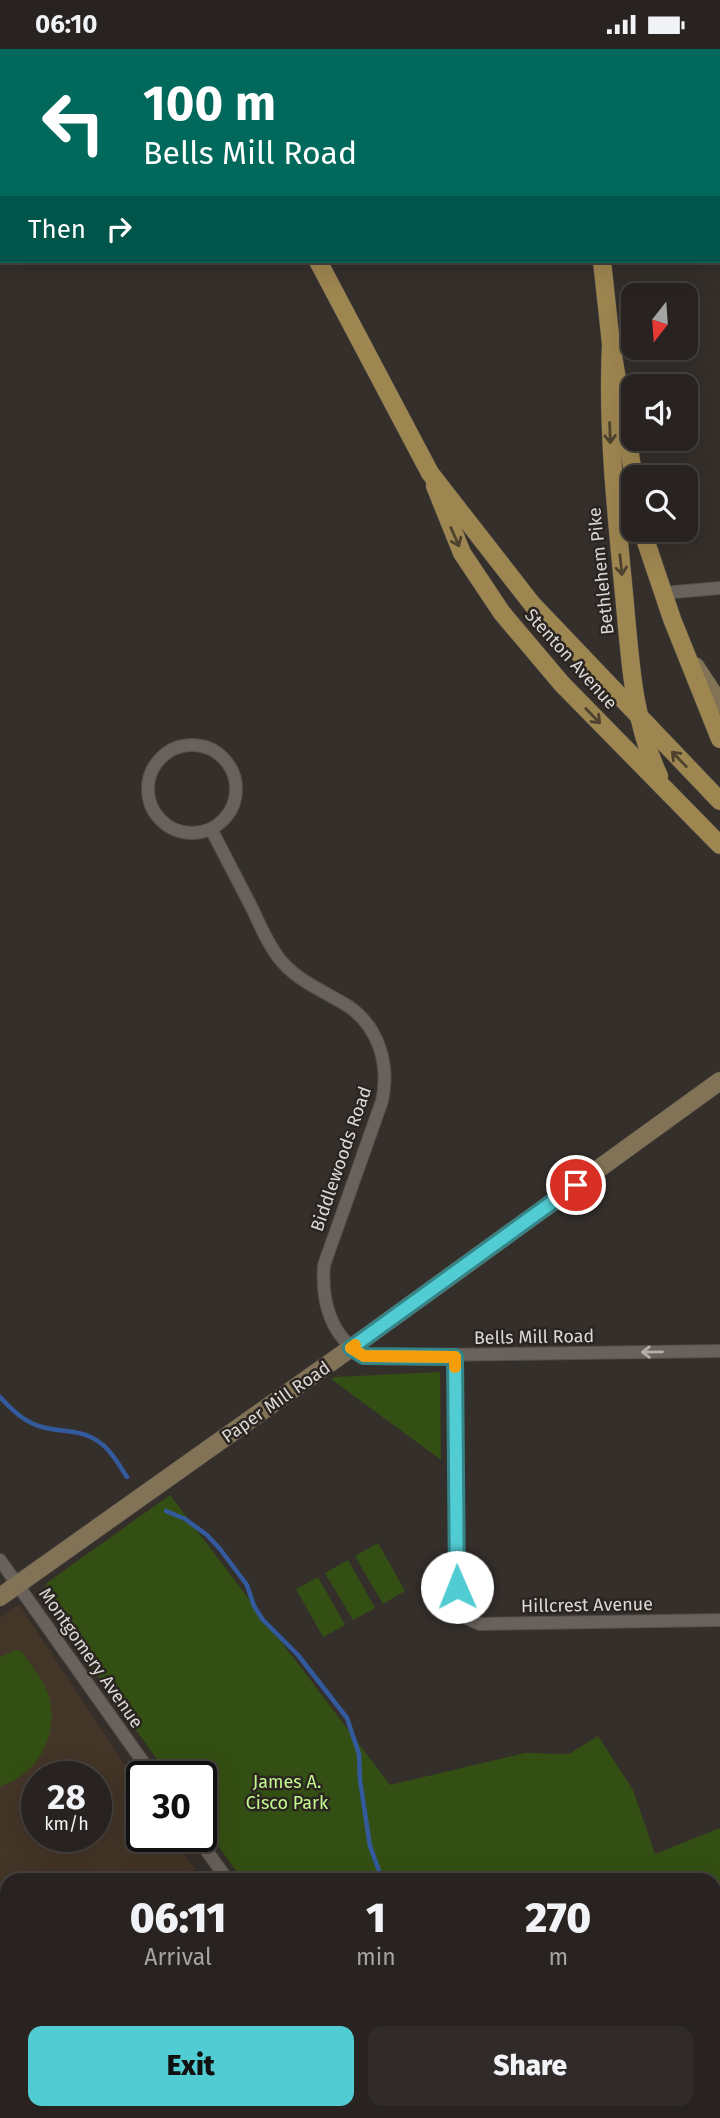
<!DOCTYPE html>
<html lang="en">
<head>
<meta charset="utf-8">
<style>
  body { margin:0; font-family:"Fira Sans",sans-serif; background:#302b29; color:#f1f3f6; height:100vh; display:flex; flex-direction:column; font-size:26px; white-space:nowrap }
  * { box-sizing:border-box; margin:0 }
  p { font-size:23px; color:#a5a4a5 }
  .icon { flex:none; width:38px; height:38px; fill:none; stroke:currentColor; stroke-width:2; stroke-linecap:round; stroke-linejoin:round }
  .map { position:relative; flex:1; overflow:hidden }
  .panel { position:absolute; left:0px; top:1824px; width:721px; height:247px; display:flex; flex-direction:column; background:#282320; border-radius:21px 21px 0 0; box-shadow:0 7px 28px #0002,0 0 0 2px #44403e }
  .panel>* { flex:none }
  .top-card { position:absolute; left:0px; top:0px; width:721px; height:214px; box-shadow:0 7px 28px #0002,0 0 0 2px #44403e; background:#00695c; color:#fff; overflow:hidden }
  .needle { width:46px; rotate:197deg }
  .buttons { position:absolute; left:621px; top:234px; display:grid; gap:14px }
  .buttons a { display:grid; place-items:center; width:77px; height:77px; border-radius:14px; background:#282320; box-shadow:0 7px 28px #0002,0 0 0 2px #44403e; font-size:35px }
  .speed { position:absolute; left:21px; top:1712px; display:flex; gap:14px; font-size:35px; font-weight:700; text-align:center }
  .speed>* { display:grid; place-content:center; width:91px; height:91px; border-radius:50%; background:#282320; box-shadow:0 7px 28px #0002,0 0 0 2px #44403e; line-height:1 }
  .speed small { font-size:18px; font-weight:400 }
  .speed .limit { border:4px solid #111; border-radius:10px; background:#fff; color:#111 }
  .pin { position:absolute; display:grid; place-items:center; width:60px; height:60px; color:#fff; margin:-30px; border:4px solid #fff; border-radius:50%; box-shadow:0 2px 7px #0007 }
  .me { position:absolute; width:77px; margin:-38px; rotate:359deg; stroke-linejoin:round; filter:drop-shadow(0 0 5px #0008) }
  .turn { display:flex; align-items:center; gap:24px; height:147px; padding:0 28px; font-size:32px }
  .turn .icon { width:91px; height:91px; stroke-width:2.5 }
  .turn b { display:block; font-size:49px; line-height:60px }
  .then { display:flex; align-items:center; height:66px; padding:0 28px; background:#0003; gap:14px; font-size:26px }
  .eta { display:flex; justify-content:space-evenly; align-items:center; height:119px; text-align:center }
  .eta b { font-size:42px; font-weight:800; line-height:49px }
  .button { display:flex; gap:14px; margin-top:auto; padding:14px 28px }
  .button a { flex:1; height:80px; border-radius:14px; background:#51ccd2; color:#111; font-size:28px; font-weight:800; line-height:80px; text-align:center }
  .button a+a { background:#302b29; color:#f1f3f6 }
  .status { display:flex; justify-content:space-between; align-items:center; height:49px; padding:0 35px; background:#282320; direction:ltr }
  .status svg { height:19px; fill:currentColor }
  .map>svg:first-child { display:block }
</style>
</head>
<body>
<div class="status"><b>06:10</b><svg viewBox="0 0 49 12"><path d="M0 12V9h3v3zM5 12V6h3v6zM10 12V3h3v9zM15 12V0h3v12zM26 1h20v11H26zM47 4h2v5h-2z"/></svg></div>
<div class="map">
<svg width="720" height="2069" viewBox="0 0 720 2069">
  <rect width="100%" height="100%" fill="#352f2b"/>
  <!-- education -->
  <path fill="#433527" fill-rule="evenodd" d="M 19,1555 L 142,1742 L 142,1787 L 171,1787 L 202,1830 L 7,1830 L 7,2063 L 148,2063 L 139,2069 L 0,2069 L 0,1569 ZM 37,1727 L 96,1727 L 96,1787 L 37,1787 Z"/>
  <!-- green -->
  <g fill="#344f13">
    <polygon points="440,1323 441,1411 331,1330 335,1328"/>
    <polygon points="170,1446 390,1736 525,1704 569,1705 598,1687 633,1741 655,1805 720,1779 720,2069 416,2069 411,2063 714,2063 714,1830 242,1830 201,1773 201,1727 169,1727 45,1554 43,1544 48,1533"/>
    <polygon points="378,1494 405,1542 383,1555 355,1507"/>
    <polygon points="348,1511 375,1559 353,1571 325,1524"/>
    <polygon points="318,1528 345,1576 323,1588 296,1540"/>
    <path d="M 16,1601 L 21,1602 C 31,1616 42,1628 48,1644 C 61,1682 39,1726 0,1737 L 0,1608 Z"/>
  </g>
  <!-- water -->
  <polygon fill="#345a9e" points="720,2030 720,2069 675,2069 683,2063 714,2063 714,2036"/>
  <g fill="none" stroke-linecap="round" stroke-linejoin="round">
    <!-- stream -->
    <g stroke="#345a9e" stroke-width="4.5">
      <path d="M 0,1348 C 13,1362 26,1375 46,1379 C 64,1383 83,1381 99,1393 C 111,1401 119,1416 127,1428"/>
      <polyline points="166,1462 185,1470 207,1486 220,1500 247,1536 254,1557 263,1571 298,1606 347,1669 359,1705 360,1731 370,1797 382,1830"/>
      <polyline points="540,2063 544,2069"/>
    </g>
    <!-- street casing -->
    <g stroke="#524d49" stroke-width="14">
      <g id="street">
        <polyline points="719,102 720,101"/>
        <polyline points="663,544 720,539"/>
        <circle cx="192" cy="740" r="44"/>
        <path d="M 211,780 C 225,807 239,834 253,861 C 260,877 268,894 278,908 C 296,932 324,942 348,957 C 379,978 390,1016 382,1052 L 324,1216 C 321,1253 331,1288 364,1307 L 720,1302"/>
        <polyline points="455,1308 457,1565 480,1575 720,1571"/>
        <polyline points="0,1511 153,1727"/>
        <polyline points="196,1787 227,1830"/>
        <polyline points="399,2063 404,2069"/>
      </g>
    </g>
    <!-- secondary casing -->
    <g stroke="#524d49" stroke-width="19">
      <g id="secondary">
        <polyline points="695,617 720,655"/>
        <polyline points="0,1548 351,1299 720,1032"/>
      </g>
    </g>
    <!-- primary casing -->
    <g stroke="#524d49" stroke-width="19">
      <g id="primary">
        <polyline points="156,0 158,2"/>
        <polyline points="580,0 580,2"/>
        <polyline points="318,212 430,424 532,555 720,752"/>
        <polyline points="602,212 611,295 634,429"/>
        <path d="M 611,295 C 607,379 616,461 624,545 C 630,606 632,670 659,727"/>
        <polyline points="435,437 462,504 502,564 562,635 720,796"/>
        <polyline points="642,481 672,570 720,690"/>
      </g>
    </g>
    <!-- street -->
    <use href="#street" stroke="#68615c" stroke-width="12"/>
    <!-- secondary -->
    <use href="#secondary" stroke="#837356" stroke-width="18"/>
    <!-- primary -->
    <use href="#primary" stroke="#9e8650" stroke-width="18"/>
  </g>
  <!-- one-way arrows -->
  <defs><path id="oneway-shaft" d="M-6 0H5M1.5-3L5.5 0L1.5 3" fill="none" stroke-width="1.6" stroke-linecap="round" stroke-linejoin="round" transform="scale(1.75)"/></defs>
  <g stroke="#4e422f">
    <use href="#oneway-shaft" transform="translate(610 384) rotate(88)"/>
    <use href="#oneway-shaft" transform="translate(455 488) rotate(66)"/>
    <use href="#oneway-shaft" transform="translate(621 516) rotate(84)"/>
    <use href="#oneway-shaft" transform="translate(593 667) rotate(46)"/>
    <use href="#oneway-shaft" transform="translate(679 710) rotate(-134)"/>
  </g>
  <use stroke="#b3aeab" href="#oneway-shaft" transform="translate(652 1303) rotate(179)"/>
  <g fill="none" stroke-linecap="round" stroke-linejoin="round">
    <!-- route casing -->
    <g stroke="#358588" stroke-width="18">
      <polyline id="route" points="457,1538 455,1308 364,1307 351,1299 576,1136"/>
    </g>
    <!-- route -->
    <use href="#route" stroke="#51ccd2" stroke-width="12"/>
    <!-- slow -->
    <polyline stroke="#f59e0b" stroke-width="12" points="355,1296 351,1299 364,1307 455,1308 455,1318"/>
  </g>
  <g text-anchor="middle" dominant-baseline="central" stroke-width="5" stroke-linejoin="round" paint-order="stroke">
    <!-- street labels -->
    <g font-size="18" fill="#dcd8d5" stroke="#2b2521">
      <text transform="translate(601 522) rotate(-96)">Bethlehem Pike</text>
      <text transform="translate(571 610) rotate(48)">Stenton Avenue</text>
      <text transform="translate(341 1110) rotate(-71)">Biddlewoods Road</text>
      <text transform="translate(534 1288) rotate(-1)">Bells Mill Road</text>
      <text transform="translate(276 1353) rotate(-35)">Paper Mill Road</text>
      <text transform="translate(587 1556) rotate(-1)">Hillcrest Avenue</text>
      <text transform="translate(91 1609) rotate(55)">Montgomery Avenue</text>
    </g>
    <!-- park labels -->
    <g font-size="18" fill="#c2f88c" stroke="#2b2521">
      <text x="287" y="1733">James A.<tspan x="287" dy="21">Cisco Park</tspan></text>
    </g>
  </g>
</svg>
<div class="buttons">
<a><svg class="needle" viewBox="-14 -14 28 28"><path d="M0-13l5 13h-10z" fill="#e53935"/><path d="M0 13l5-13h-10z" fill="#a5a4a5"/></svg></a>
<a><svg class="icon" aria-label="sound" viewBox="0 0 24 24"><path d="M4 9h4l5-4v14l-5-4H4zM17 9q2 3 0 6"/></svg></a>
<a><svg class="icon" aria-label="search" viewBox="0 0 24 24"><circle cx="10" cy="10" r="6"/><path d="M15 15l6 6"/></svg></a>
</div>
<div class="speed"><div>28<small>km/h</small></div><div class="limit">30</div></div>
<div class="pin" style="left:576px;top:1136px;background:#d93025"><svg class="icon" aria-label="arrive" viewBox="0 0 24 24"><path d="M6 21V4h12l-3 4 3 4H6"/></svg></div>
<svg class="me" style="left:457px;top:1538px" viewBox="-20 -20 40 40"><circle r="19" fill="#fff"/><path d="M0-13L10 11 0 6-10 11z" fill="#51ccd2"/></svg>
<div class="top-card">
<div class="turn"><svg class="icon" aria-label="left" viewBox="0 0 24 24"><path d="M17 20v-9H6M10 6l-5 5 5 5"/></svg><div><b>100 m</b>Bells Mill Road</div></div>
<div class="then">Then<svg class="icon" aria-label="right" viewBox="0 0 24 24"><path d="M7 20v-9h11M14 6l5 5-5 5"/></svg></div>
</div>
<section class="panel">
<div class="eta">
<div><b>06:11</b><p>Arrival</p></div>
<div><b>1</b><p>min</p></div>
<div><b>270</b><p>m</p></div>
</div>
<div class="button"><a>Exit</a><a>Share</a></div>
</section>
</div>
</body>
</html>
